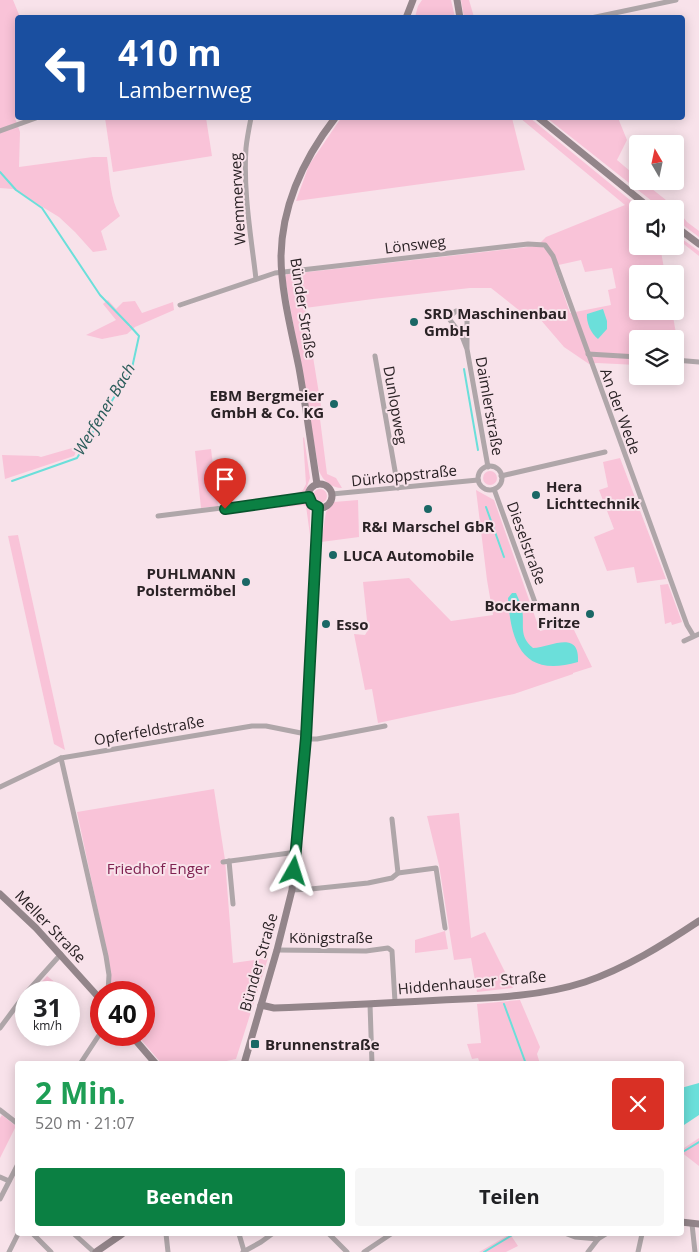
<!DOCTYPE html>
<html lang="de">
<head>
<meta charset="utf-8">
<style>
  body { margin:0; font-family:"Open Sans",sans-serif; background:#f6f6f6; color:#202124; height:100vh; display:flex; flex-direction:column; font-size:19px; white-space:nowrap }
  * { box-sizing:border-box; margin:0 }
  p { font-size:16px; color:#757577 }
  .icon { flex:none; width:28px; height:28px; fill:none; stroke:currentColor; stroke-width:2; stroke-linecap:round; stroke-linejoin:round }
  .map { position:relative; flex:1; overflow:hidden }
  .panel { position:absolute; left:15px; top:1061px; width:669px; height:175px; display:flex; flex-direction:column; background:#fff; border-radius:5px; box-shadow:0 2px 12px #0003 }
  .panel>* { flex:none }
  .guide { position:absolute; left:15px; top:15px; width:670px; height:105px; border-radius:5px; box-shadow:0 2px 12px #0003; background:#1a4fa0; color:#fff; overflow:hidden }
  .needle { width:32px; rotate:351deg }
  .controls { position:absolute; left:629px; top:135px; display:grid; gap:10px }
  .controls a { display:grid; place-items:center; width:55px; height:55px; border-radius:5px; background:#fff; box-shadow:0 2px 12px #0003; font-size:25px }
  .speed { position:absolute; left:15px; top:981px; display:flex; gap:10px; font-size:25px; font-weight:700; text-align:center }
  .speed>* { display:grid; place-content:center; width:65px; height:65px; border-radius:50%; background:#fff; box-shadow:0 2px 12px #0003; line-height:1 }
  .speed small { font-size:12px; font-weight:400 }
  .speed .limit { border:8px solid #d22; background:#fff; color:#111 }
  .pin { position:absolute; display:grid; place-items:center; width:42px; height:42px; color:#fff; margin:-51px -21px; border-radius:50% 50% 50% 0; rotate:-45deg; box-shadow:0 0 5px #0007 }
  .pin .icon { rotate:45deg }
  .me { position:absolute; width:55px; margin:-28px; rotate:6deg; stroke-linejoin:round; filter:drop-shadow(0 0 4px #0008) }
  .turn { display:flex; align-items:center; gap:18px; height:105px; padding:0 20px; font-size:22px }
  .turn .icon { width:65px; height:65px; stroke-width:2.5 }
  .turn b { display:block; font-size:35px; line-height:42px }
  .round { display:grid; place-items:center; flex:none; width:52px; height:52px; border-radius:5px; background:#f6f6f6 }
  .head { display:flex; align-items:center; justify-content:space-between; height:85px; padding:0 20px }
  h1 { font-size:30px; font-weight:700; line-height:38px; color:#1e9e55 }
  .cta { display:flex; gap:10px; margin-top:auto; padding:10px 20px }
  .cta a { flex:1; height:58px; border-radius:5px; background:#0b8043; color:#fff; font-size:20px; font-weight:700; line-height:58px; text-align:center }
  .cta a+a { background:#f6f6f6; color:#202124 }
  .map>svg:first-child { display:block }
</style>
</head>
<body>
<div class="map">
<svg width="699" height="1252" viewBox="0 0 699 1252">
  <rect width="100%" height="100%" fill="#f8e2ea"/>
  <!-- green -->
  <g fill="#f9c3d8" fill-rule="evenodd">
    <path d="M 0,0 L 13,0 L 20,17 L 18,18 L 17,117 L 15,118 L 20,132 L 19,167 L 93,157 L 107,157 C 110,178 110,198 120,216 L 101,231 L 107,250 L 93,252 L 75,232 L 59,217 L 13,189 L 0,188 Z"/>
    <polygon points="422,0 451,0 455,17 415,17 418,6"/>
    <polygon points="461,0 469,0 474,17 464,17"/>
    <polygon points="105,118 206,118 212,156 113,172"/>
    <polygon points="341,118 512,118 525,170 296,201 309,165"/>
    <path d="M 520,118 L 530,118 L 641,209 L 638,209 L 638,246 L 660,246 L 665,274 L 638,274 L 638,311 L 672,311 L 682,367 L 675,367 L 675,339 L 638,339 L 637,365 L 597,363 L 589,364 L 564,347 L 540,319 L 530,319 L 491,288 L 470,288 L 373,299 L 305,308 L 323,418 L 320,419 L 327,474 L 336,478 L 342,488 C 332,488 323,481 319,471 L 285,277 L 287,274 L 299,273 L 537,246 L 546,237 L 625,205 ZM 581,260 L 585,272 L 612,268 L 616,288 L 608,290 L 611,305 L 570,313 L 554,266 Z"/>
    <polygon points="547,118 618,118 627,140 617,160 637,177 638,181 642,181 676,208 687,222 699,231 699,237 675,219 675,209 662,209"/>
    <polygon points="675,234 699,251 699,256 675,237"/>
    <polygon points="108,300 116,309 123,302 135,301 142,313 173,302 174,310 135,327 127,334 102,339 86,335 116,320 103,304"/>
    <polygon points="304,437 310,478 304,495 286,498 303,490 306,484 303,438"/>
    <polygon points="79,446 74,456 5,479 2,455 38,456 41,457"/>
    <polygon points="211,449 218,506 201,508 195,451"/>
    <polygon points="620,458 666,579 637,583 634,567 607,571 594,537 614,529 599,490 608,487 603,462"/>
    <circle cx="490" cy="478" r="7"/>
    <circle cx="320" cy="496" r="7"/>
    <polygon points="476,490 494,500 540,631 548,629 574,630 592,667 573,673 573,674 514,694 378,723 372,689 365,690 354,634 365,635 368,630 363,582 409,578 451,621 493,615 487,580"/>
    <polygon points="358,500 359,537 321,542 326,512 334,502"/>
    <polygon points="303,502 310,508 310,535 306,506 302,505 279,508 278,505"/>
    <polygon points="18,535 65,750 54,744 8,536"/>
    <polygon points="668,584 682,622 672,625 671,622 665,624 660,585"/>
    <polygon points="214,789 225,860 233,963 268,958 236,1059 212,1064 162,1064 137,1035 144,1035 144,992 111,992 108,958 77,812"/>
    <polygon points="459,813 471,938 485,932 513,988 477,992 471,958 454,960 439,865 427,816"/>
    <polygon points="445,931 448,949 415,953 415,940"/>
    <polygon points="47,976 69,993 69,994 33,992"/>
    <polygon points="520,1000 540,1047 537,1054 540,1064 480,1064 478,1058 472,1059 467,1044 481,1043 477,1004"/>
    <polygon points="26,1001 26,1021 22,1021 17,1017 16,1014"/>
    <polygon points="2,1115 16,1126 0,1158 0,1118"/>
    <polygon points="699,1138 699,1166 681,1152 681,1150"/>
    <polygon points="510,1234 518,1246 506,1252 479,1252"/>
  </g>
  <!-- water -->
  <g fill="#6bdfda">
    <path d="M 603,309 L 607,321 L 607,329 L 598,339 C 591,334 586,322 587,314 Z"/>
    <path d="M 512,593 L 516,593 C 518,598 521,603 522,609 C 525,625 518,636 533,648 C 551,647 580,629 578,662 C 524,678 511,645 508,598 Z"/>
    <polygon points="699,1083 699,1115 681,1127 681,1088"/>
  </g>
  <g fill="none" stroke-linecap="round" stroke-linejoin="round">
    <!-- stream -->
    <g stroke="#6bdfda" stroke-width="2">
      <polyline points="0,172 16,190 42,208 100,295 129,325"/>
      <polyline points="464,369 478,450"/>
      <polyline points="12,481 77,458 132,368 139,336 130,326"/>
      <polyline points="486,507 504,557"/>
      <polyline points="504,1004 526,1064"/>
      <polyline points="681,1153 699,1142"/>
      <polyline points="484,1252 514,1234"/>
    </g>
    <!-- street -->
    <g stroke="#afa6a9" stroke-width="5">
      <polyline points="591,18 676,0"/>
      <path d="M 251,118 C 249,128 247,138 246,148 C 243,191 251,236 256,279"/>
      <polyline points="0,131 36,118"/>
      <polyline points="180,305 275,273 528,244 545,245 553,256 687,625 693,635"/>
      <polyline points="467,349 462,336 450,320 450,316 456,311 463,312 467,319 467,349 488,467"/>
      <polyline points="588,354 638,357"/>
      <polyline points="375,356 398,488"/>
      <polyline points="675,360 699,362"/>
      <circle cx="490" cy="478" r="12"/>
      <polyline points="501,476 605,452"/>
      <polyline points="494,489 536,605"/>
      <polyline points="332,494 478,480"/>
      <polyline points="158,516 309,497"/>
      <polyline points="684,641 699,634"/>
      <polyline points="306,739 317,739 385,726"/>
      <polyline points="61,758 106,956 109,975 108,992"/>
      <polyline points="0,787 61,758 252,726 266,726 306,734"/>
      <polyline points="229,861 233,904"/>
      <polyline points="223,862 297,852"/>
      <polyline points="398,873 436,868 445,928"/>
      <polyline points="292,890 311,889 368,883 392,878 398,873 392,819"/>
      <polyline points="277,950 366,951 388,948 392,951 395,1002"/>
      <polyline points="27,992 61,954"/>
      <polyline points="370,1004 372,1064"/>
      <polyline points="0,1028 26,993"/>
      <polyline points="80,1064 101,1032"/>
      <polyline points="0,1110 18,1124"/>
      <polyline points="0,1177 9,1181"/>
      <polyline points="0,1199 18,1164"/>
      <polyline points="692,1224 695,1252"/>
      <polyline points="33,1234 51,1252"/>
      <polyline points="74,1234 94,1252"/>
      <polyline points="166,1234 168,1252"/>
      <polyline points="239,1234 244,1251"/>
      <polyline points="329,1234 347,1252"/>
      <polyline points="567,1234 575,1237 598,1239"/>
      <polyline points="9,1252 18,1234"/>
      <polyline points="243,1252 261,1242 272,1234"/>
      <polyline points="364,1252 391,1234"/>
      <polyline points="588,1252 598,1239 606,1234"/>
      <polyline points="638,1252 642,1234"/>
    </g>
    <!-- secondary -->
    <g stroke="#93858a" stroke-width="7">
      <polyline points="457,0 460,18"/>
      <polyline points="406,18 413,0"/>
      <polyline points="539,118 651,209"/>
      <polyline points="675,226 699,244"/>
      <path d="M 317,484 C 311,446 306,407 299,368 C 292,333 281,292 281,256 C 282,205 305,157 335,118"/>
      <circle cx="320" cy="496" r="12"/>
      <polyline points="0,894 36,928 101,1000"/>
      <path d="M 261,1005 L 274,1008 C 330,1006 386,1003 442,1000 C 489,998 539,997 585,982 C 626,968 663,945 699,921"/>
      <polyline points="131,1035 156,1064"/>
      <polyline points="244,1064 277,950 292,890 306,734 318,507"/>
      <polyline points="681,1222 699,1224"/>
      <polyline points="96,1252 122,1234"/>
    </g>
  </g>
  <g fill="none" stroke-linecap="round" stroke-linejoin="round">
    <!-- route casing -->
    <g stroke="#07532c" stroke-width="12">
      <polyline id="route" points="225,509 309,497 312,504 318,507 306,738 294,871"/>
    </g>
    <!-- route -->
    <use href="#route" stroke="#0b8043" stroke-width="9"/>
  </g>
  <!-- markers -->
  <g fill="#1a6765" stroke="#f8e2ea" stroke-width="2">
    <circle cx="414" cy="322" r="5"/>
    <circle cx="334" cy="404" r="5"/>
    <circle cx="536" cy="495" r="5"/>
    <circle cx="428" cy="509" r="5"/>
    <circle cx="333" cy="555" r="5"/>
    <circle cx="246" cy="582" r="5"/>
    <circle cx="590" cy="614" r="5"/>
    <circle cx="326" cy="624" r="5"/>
    <rect x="250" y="1039" width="10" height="10" rx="2.5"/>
  </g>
  <g text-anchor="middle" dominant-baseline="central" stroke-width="4" stroke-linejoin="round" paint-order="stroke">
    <!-- street labels -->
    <g font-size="15" fill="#2a2225" stroke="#f8e2ea">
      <text transform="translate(237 199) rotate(-93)">Wemmerweg</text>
      <text transform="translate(415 244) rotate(-7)">Lönsweg</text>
      <text transform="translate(304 308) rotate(81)">Bünder Straße</text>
      <text transform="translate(396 405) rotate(80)">Dunlopweg</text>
      <text transform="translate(490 406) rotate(80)">Daimlerstraße</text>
      <text transform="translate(621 411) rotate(70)">An der Wede</text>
      <text transform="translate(404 475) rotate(-6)">Dürkoppstraße</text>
      <text transform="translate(527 543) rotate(70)">Dieselstraße</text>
      <text transform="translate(149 730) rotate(-10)">Opferfeldstraße</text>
      <text transform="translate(51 926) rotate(46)">Meller Straße</text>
      <text x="331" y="937">Königstraße</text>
      <text transform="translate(258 962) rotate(-74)">Bünder Straße</text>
      <text transform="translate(472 982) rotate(-5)">Hiddenhauser Straße</text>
    </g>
    <!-- poi labels -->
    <g font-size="15" font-weight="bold" fill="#2a2225" stroke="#f8e2ea" text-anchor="start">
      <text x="424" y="313">SRD Maschinenbau<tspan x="424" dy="17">GmbH</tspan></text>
      <text x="324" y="395" text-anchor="end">EBM Bergmeier<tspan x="324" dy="17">GmbH &amp; Co. KG</tspan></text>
      <text x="546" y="486">Hera<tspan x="546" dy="17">Lichttechnik</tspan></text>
      <text x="428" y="526" text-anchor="middle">R&amp;I Marschel GbR</text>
      <text x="343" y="555">LUCA Automobile</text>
      <text x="236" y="573" text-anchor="end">PUHLMANN<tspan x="236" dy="17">Polstermöbel</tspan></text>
      <text x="580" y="605" text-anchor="end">Bockermann<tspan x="580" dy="17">Fritze</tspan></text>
      <text x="336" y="624">Esso</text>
      <text x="265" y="1044">Brunnenstraße</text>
    </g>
    <!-- park labels -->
    <g font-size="15" fill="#7f2251" stroke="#f8e2ea">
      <text x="158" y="868">Friedhof Enger</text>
    </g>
    <!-- water labels -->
    <g font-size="16" font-style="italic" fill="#2a5c5a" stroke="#f8e2ea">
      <text transform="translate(104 409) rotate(-59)">Werfener Bach</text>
    </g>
  </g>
</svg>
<div class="controls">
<a><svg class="needle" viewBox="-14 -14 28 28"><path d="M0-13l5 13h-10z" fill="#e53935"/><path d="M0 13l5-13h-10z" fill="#757577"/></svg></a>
<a><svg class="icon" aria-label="sound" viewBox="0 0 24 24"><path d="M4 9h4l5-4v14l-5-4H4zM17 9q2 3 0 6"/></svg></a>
<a><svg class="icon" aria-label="search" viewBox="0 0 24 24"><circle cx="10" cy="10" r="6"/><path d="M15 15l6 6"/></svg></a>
<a><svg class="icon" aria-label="layers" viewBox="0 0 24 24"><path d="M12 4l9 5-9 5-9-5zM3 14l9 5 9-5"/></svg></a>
</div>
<div class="speed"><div>31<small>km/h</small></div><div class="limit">40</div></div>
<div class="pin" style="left:225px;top:509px;background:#d93025"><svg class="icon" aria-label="arrive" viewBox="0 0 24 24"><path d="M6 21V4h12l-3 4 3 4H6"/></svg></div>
<svg class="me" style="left:294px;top:871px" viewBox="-20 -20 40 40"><path d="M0-17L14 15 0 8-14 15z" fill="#0b8043" stroke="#fff" stroke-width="4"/></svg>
<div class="guide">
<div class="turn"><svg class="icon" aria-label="left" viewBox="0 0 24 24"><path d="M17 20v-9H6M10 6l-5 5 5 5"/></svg><div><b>410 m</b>Lambernweg</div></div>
</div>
<section class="panel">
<div class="head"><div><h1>2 Min.</h1><p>520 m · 21:07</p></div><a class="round" style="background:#d93025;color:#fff"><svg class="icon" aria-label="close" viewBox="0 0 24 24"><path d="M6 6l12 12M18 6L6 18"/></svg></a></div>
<div class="cta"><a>Beenden</a><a>Teilen</a></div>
</section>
</div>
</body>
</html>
